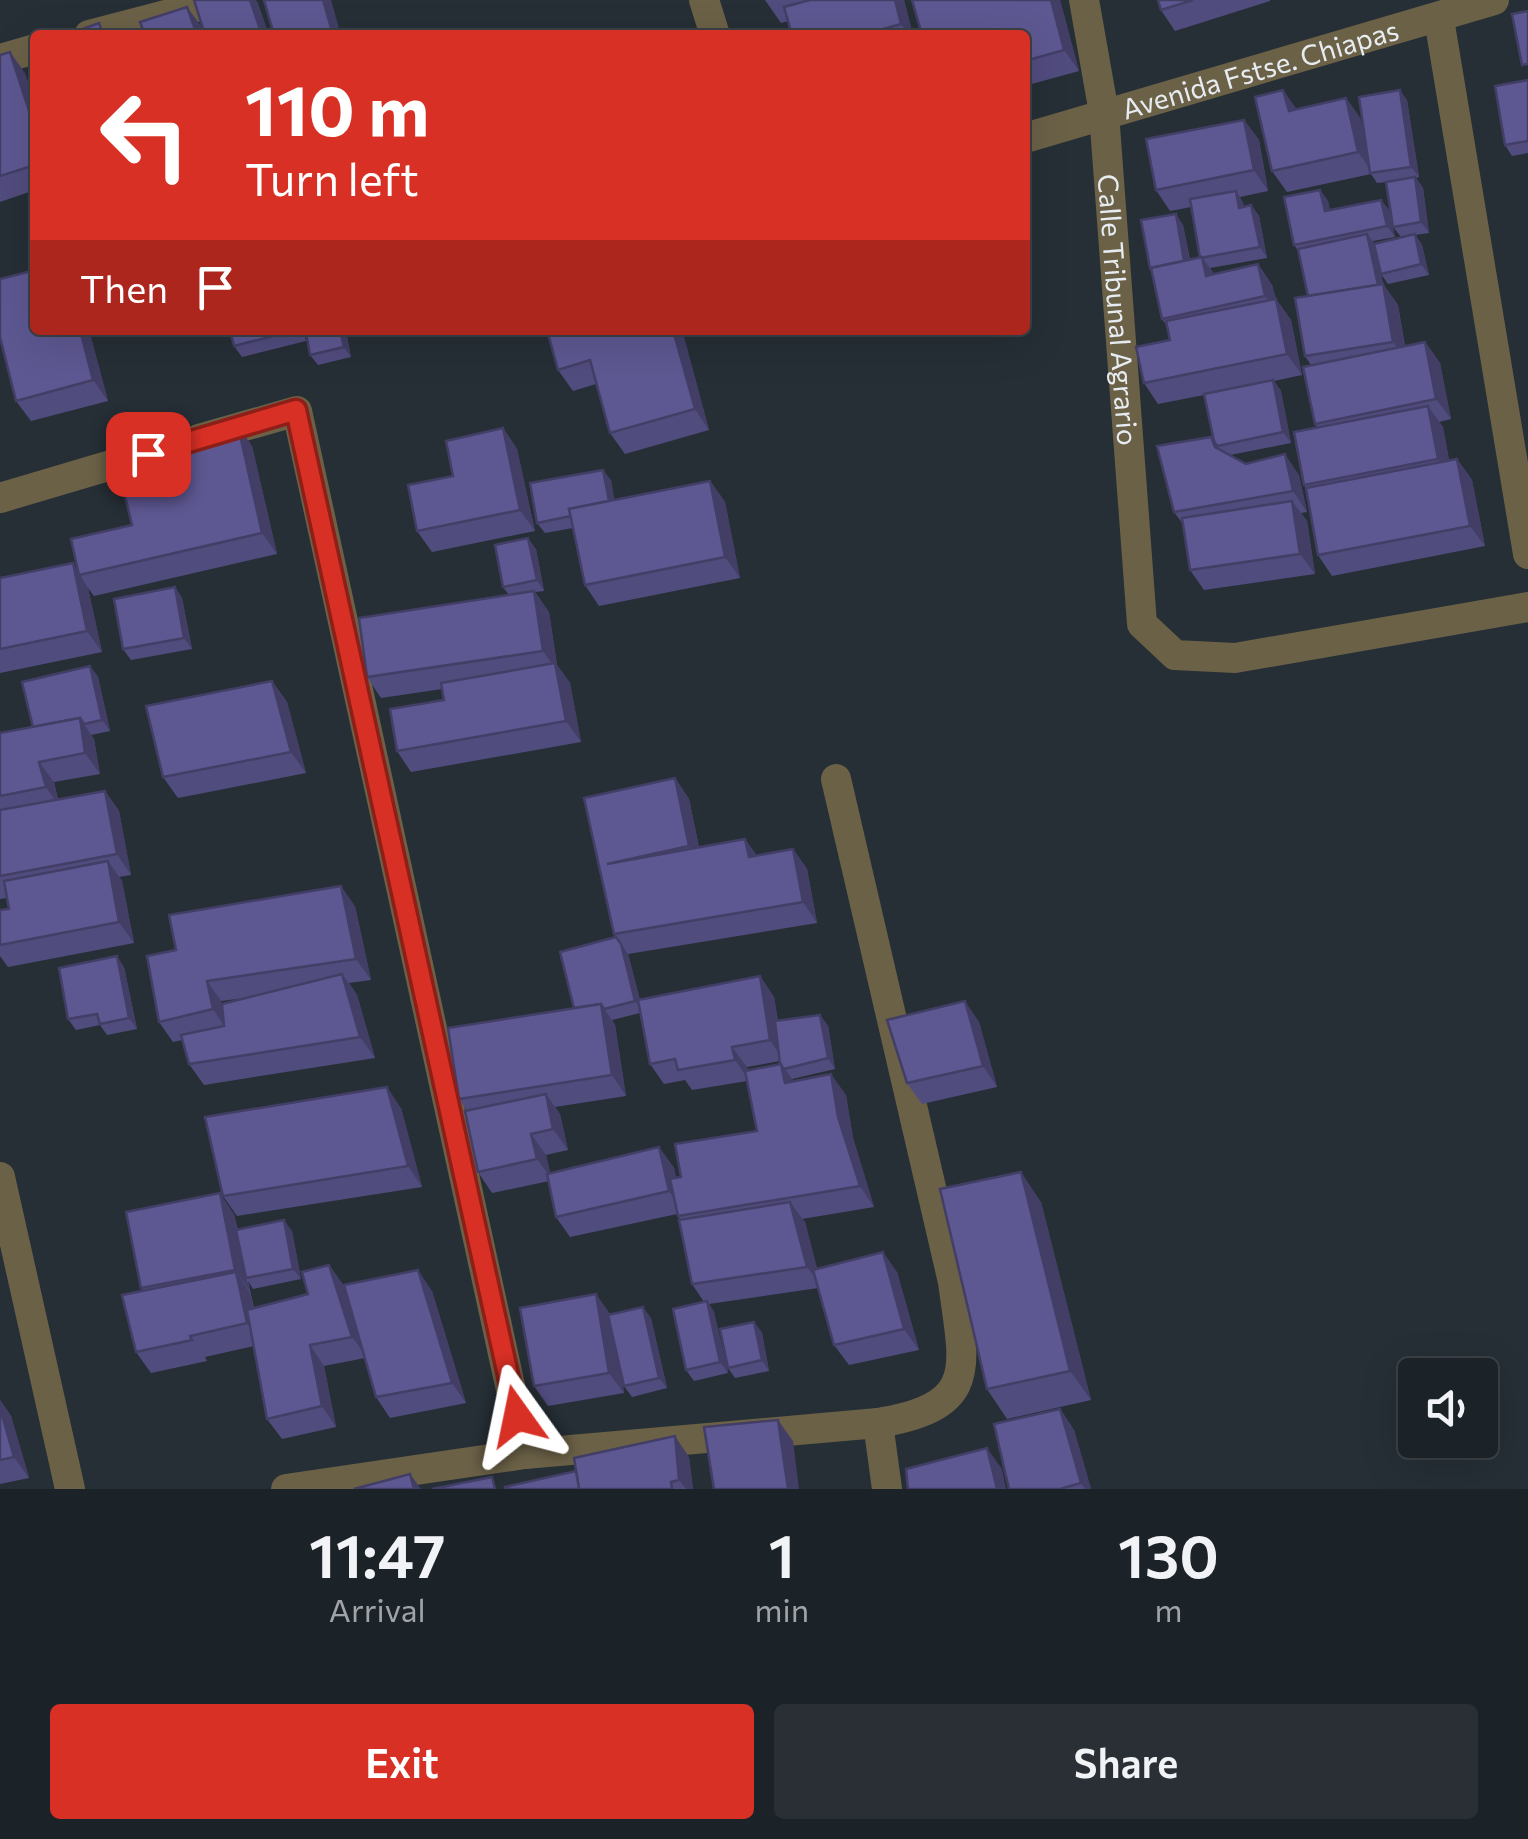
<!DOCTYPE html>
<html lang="en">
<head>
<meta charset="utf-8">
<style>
  body { margin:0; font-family:Commissioner,sans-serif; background:#292f34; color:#f1f3f6; height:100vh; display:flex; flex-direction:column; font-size:38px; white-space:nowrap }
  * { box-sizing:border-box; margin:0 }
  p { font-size:32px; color:#a0a4a8 }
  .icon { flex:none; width:55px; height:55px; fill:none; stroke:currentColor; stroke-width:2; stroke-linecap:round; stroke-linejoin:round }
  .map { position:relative; height:1489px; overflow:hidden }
  .details { display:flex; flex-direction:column; background:#1c2328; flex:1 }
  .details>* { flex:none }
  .top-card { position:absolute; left:30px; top:30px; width:1000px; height:305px; border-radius:10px; box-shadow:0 10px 40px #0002,0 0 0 2px #3a4045; background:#d93025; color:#fff; overflow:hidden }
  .tools { position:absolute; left:1398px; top:1358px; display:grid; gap:20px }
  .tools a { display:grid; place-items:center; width:100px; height:100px; border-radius:10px; background:#1c2328; box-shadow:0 10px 40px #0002,0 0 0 2px #3a4045; font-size:50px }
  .pin { position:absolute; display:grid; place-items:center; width:85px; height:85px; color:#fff; margin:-42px; border-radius:20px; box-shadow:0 5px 15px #0006 }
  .me { position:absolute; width:110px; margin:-55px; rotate:348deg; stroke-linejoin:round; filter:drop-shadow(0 0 8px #0008) }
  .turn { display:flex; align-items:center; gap:35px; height:210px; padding:0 50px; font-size:45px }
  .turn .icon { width:130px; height:130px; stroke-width:2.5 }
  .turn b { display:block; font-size:70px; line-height:85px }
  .then { display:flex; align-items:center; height:95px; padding:0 50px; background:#0003; gap:20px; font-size:38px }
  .eta { display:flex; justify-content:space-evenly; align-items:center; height:170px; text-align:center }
  .eta b { font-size:60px; font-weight:600; line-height:70px }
  .primary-button { display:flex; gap:20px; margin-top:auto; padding:20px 50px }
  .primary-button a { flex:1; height:115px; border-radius:10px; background:#d93025; color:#fff; font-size:40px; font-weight:600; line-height:115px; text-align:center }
  .primary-button a+a { background:#292f34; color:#f1f3f6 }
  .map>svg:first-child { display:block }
</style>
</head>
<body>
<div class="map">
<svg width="1528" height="1489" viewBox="0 0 1528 1489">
  <rect width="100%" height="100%" fill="#262f36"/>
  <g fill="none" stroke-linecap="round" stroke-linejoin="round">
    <!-- minor -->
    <g stroke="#6b6147" stroke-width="30">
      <polyline points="704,0 715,35"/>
      <path id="s1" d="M 1084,0 L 1104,113 L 1142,624 L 1175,655 L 1235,658 L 1528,607"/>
      <polyline points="1439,19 1528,554"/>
      <polyline points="89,35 223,0"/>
      <polyline points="0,59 35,49"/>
      <path id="s2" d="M 1025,138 L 1494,0"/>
      <polyline points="199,439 297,411 525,1454"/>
      <polyline points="0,498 155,452"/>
      <polyline points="0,1177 70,1489"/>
      <polyline points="878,1423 887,1489"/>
      <path d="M 286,1489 L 525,1454 L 878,1423 C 981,1406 964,1367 953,1282 L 836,779"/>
    </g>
  </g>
  <!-- wall -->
  <g fill="#514c7e" fill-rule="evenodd">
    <polygon points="765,0 904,0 913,35 792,35 788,21 781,23"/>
    <polygon points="912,0 1060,0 1079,71 1028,85 1025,80 1025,35"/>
    <polygon points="1158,0 1270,0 1270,1 1175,31 1161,10"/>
    <polygon points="0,55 25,73 35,105 35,190 0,202"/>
    <polygon points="1528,80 1528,153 1512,156 1505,145"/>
    <polygon points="1283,90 1296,109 1346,98 1360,118 1365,140 1407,100 1419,177 1416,178 1423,188 1429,233 1415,235 1422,245 1429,275 1388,284 1381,274 1383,284 1398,305 1405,346 1425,342 1440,363 1451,419 1439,422 1443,427 1449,461 1457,459 1472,480 1485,546 1332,576 1318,555 1306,488 1304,485 1317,427 1315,424 1311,365 1305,356 1308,296 1299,252 1294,245 1320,190 1328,201 1330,210 1381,200 1389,210 1395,237 1373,241 1375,244 1401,237 1393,227 1386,182 1377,183 1371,174 1287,192 1272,171"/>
    <polygon points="1244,120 1259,140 1268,191 1240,197 1244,207 1251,205 1259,216 1267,258 1210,268 1214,274 1258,264 1272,285 1276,299 1291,320 1302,375 1274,381 1281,391 1291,443 1230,455 1246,464 1299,475 1307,512 1301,513 1307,521 1315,574 1204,590 1190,570 1183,524 1174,512 1214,441 1204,395 1158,404 1144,383 1170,340 1167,326 1162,319 1183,225 1190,259 1200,257 1191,207 1170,211 1156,190"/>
    <polygon points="35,330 89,330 108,401 31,421 16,401"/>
    <polygon points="230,330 303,330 306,341 242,357 234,346"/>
    <polygon points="320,330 342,330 347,337 351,357 318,365 310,355"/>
    <polygon points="547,330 682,330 709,430 625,454 610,433 596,384 573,391 558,370"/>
    <polygon points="503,428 517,449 535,531 432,552 417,531 453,476"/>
    <polygon points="252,446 277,554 94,596 88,588 102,652 0,673 0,578 78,571 132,525"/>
    <polygon points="611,480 614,500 710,481 725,502 740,578 599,606 585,585 573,528 545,533 537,523"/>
    <polygon points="536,549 544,591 535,592 549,612 557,665 570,683 581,742 411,772 397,751 444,700 442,689 381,698 367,677 509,595 503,587"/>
    <polygon points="175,587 182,598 192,649 131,660 123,649"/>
    <polygon points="90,666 98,677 110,731 91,735 94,739 100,774 54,782 58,799 105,791 119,811 131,875 119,877 122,881 134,943 8,967 0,956 0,910 9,909 7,898 0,899 0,733 33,727"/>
    <polygon points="272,681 287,702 306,773 178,798 163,777"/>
    <path d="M 675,778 L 689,799 L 699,847 L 745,839 L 757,856 L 793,849 L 807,869 L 817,923 L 628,954 L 640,1000 L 760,976 L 774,997 L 778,1021 L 820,1015 L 828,1026 L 835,1069 L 792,1079 L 794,1082 L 846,1095 L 853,1138 L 874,1207 L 802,1219 L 805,1222 L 817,1269 L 897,1272 L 919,1350 L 849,1365 L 834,1345 L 818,1288 L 709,1304 L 714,1312 L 728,1373 L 694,1381 L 686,1370 L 704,1302 L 692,1284 L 680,1220 L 677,1214 L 570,1237 L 556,1217 L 549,1181 L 492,1193 L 478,1172 L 467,1111 L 459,1099 L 574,1008 L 616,937 L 614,934 ZM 640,1013 L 650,1064 L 664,1084 L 685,1080 L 692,1090 L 747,1081 L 757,1131 L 681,1177 L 676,1178 L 674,1168 L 659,1147 L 550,1173 L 546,1155 L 568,1150 L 560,1114 L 555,1107 L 626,1096 L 615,1025 L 612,1020 ZM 780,1061 L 780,1064 L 748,1071 L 747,1067 Z"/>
    <path d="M 355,906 L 371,980 L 349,983 L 357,995 L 375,1058 L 204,1085 L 189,1064 L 182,1040 L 173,1042 L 159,1022 L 147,956 ZM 245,998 L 222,1005 L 221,1001 Z"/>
    <polygon points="124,967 137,1029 107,1035 100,1025 76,1030 68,1019"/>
    <polygon points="979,1022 997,1087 922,1104 907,1083"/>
    <polygon points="401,1108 422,1187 237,1216 223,1196"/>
    <polygon points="1041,1202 1091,1400 1007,1419 987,1389"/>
    <polygon points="234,1214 238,1230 292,1231 301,1279 253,1289 248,1281 254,1308 308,1294 329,1265 344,1286 351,1308 432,1291 466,1403 390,1418 376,1397 365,1358 324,1366 336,1427 282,1439 267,1419 254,1346 205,1357 207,1361 151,1373 136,1352 143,1291 141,1288"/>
    <polygon points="611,1315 651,1318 667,1388 632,1397 624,1386 618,1359 624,1393 548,1406 534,1386"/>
    <polygon points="754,1322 762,1333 769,1371 735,1378 728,1368"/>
    <polygon points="0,1400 11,1416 29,1478 0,1484"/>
    <polygon points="1060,1409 1074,1430 1091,1489 1009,1489"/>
    <polygon points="689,1457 693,1489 506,1489"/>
  </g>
  <!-- shaded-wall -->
  <g fill="#423e66">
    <polygon points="250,0 256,0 258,3 269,35 262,35"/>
    <polygon points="323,0 331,0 341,35 333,35"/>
    <polygon points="895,0 904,0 913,35 909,35 901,24"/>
    <polygon points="1051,0 1060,0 1079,71 1064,50"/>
    <polygon points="187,7 202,27 204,35 197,35"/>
    <polygon points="10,52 25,73 35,105 35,129"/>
    <polygon points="1283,90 1298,111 1289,111"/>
    <polygon points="1400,90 1407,100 1419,177 1411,167"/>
    <polygon points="1346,98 1360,118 1373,173 1358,152"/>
    <polygon points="1244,120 1259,140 1268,191 1254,170"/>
    <polygon points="1415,177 1423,188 1429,233 1421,222"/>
    <polygon points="1320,190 1328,201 1333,221 1325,211"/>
    <polygon points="1236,191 1243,202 1247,218 1239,208"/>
    <polygon points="1381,200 1389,210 1395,237 1387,226"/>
    <polygon points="1251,205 1259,216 1267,258 1260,247"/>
    <polygon points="1176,214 1183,225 1192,273 1184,262"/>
    <polygon points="1367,234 1375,244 1384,288 1383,284 1398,305 1407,362 1393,342"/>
    <polygon points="1415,234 1422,245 1429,275 1421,264"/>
    <polygon points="1202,257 1216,277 1206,276"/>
    <polygon points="1258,264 1272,285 1279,311 1276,299 1291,320 1302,375 1287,354 1280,316 1265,296"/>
    <polygon points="80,330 89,330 108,401 93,380"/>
    <polygon points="340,330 342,330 347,337 351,357 344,347"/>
    <polygon points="673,330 682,330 709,430 695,409"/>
    <polygon points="1425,342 1440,363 1451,419 1436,399"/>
    <polygon points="1273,380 1281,391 1291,443 1283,432"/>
    <polygon points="1428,406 1443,427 1453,480 1438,459"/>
    <polygon points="238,426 252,446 277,554 262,533"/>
    <polygon points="503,428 517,449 535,531 520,510"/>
    <polygon points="1285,454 1299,475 1307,512 1293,491"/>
    <polygon points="1457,459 1472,480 1485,546 1470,526"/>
    <polygon points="603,470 611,480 618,520 611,509"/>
    <polygon points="710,481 725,502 740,578 725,557"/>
    <polygon points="1292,501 1307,521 1315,574 1300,554"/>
    <polygon points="528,538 536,549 544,591 537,580"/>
    <polygon points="73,563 88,588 102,652 87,631"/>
    <polygon points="175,587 182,598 192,649 184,638"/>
    <polygon points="534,591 549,612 557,665 570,683 581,742 566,721 557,671 543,651"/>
    <polygon points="90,666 98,677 110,731 102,720"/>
    <polygon points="272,681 287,702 306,773 291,752"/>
    <polygon points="80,718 94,739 100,774 85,753"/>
    <polygon points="39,762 54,782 60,808 46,787"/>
    <polygon points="675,778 689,799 703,867 689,846"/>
    <polygon points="105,791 119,811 131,875 117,854"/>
    <polygon points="745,839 759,859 749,857"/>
    <polygon points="793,849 807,869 817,923 803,902"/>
    <polygon points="108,861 122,881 134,943 119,922"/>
    <polygon points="341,886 355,906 371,980 356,959"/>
    <polygon points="621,944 628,954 643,1012 635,1001"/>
    <polygon points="117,956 124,967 137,1029 129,1018"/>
    <polygon points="342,974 357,995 375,1058 360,1037"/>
    <polygon points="760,976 774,997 784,1061 770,1040"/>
    <polygon points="207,981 221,1001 227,1030 213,1009"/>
    <polygon points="965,1001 979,1022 997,1087 983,1066"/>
    <polygon points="601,1004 615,1025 626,1096 612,1075"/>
    <polygon points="820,1015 828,1026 835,1069 828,1058"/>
    <polygon points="732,1047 747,1067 749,1080 735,1060"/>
    <polygon points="781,1064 796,1084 785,1083"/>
    <polygon points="831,1074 846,1095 853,1138 874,1207 860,1186 838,1117"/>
    <polygon points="387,1087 401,1108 422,1187 408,1166"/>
    <polygon points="546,1094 560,1114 568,1150 553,1129"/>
    <polygon points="531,1134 546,1155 552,1180 537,1159"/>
    <polygon points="659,1147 674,1168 684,1212 669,1191"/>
    <polygon points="1021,1172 1041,1202 1091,1400 1070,1371"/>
    <polygon points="220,1193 234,1214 247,1278 246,1278 250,1291 235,1270"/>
    <polygon points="790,1202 805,1222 822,1287 807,1267"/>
    <polygon points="284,1220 292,1231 301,1279 293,1269"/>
    <polygon points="883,1252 897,1272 919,1350 904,1329"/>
    <polygon points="329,1265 344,1286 367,1357 352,1337"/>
    <polygon points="418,1270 432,1291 466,1403 452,1383"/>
    <polygon points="236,1272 250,1293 261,1344 247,1323"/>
    <polygon points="596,1294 611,1315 624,1393 609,1373"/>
    <polygon points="707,1301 714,1312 728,1373 720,1362"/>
    <polygon points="643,1307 651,1318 667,1388 659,1378"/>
    <polygon points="754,1322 762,1333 769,1371 762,1360"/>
    <polygon points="310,1345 324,1366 336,1427 322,1406"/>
    <polygon points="0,1400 11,1416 29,1478 14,1457 0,1408"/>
    <polygon points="1060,1409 1074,1430 1091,1489 1085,1489 1081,1483"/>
    <polygon points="778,1420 793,1441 799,1489 788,1489"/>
    <polygon points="675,1436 689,1457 693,1489 686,1489 679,1480"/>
    <polygon points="987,1448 1002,1469 1006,1489 997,1489"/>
    <polygon points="410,1474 421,1489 414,1489"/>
  </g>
  <!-- building -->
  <g fill="#5e5892" stroke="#423e66" stroke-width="2.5">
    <polygon points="194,0 250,0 262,35 205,35"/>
    <polygon points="264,0 323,0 333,35 274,35"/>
    <polygon points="810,0 895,0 901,24 862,35 792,35 784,7"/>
    <polygon points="912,0 1051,0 1064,50 1025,61 1025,35 922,35"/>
    <polygon points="1158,0 1193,0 1161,10"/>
    <polygon points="187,7 197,35 145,35 140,22"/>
    <polygon points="1528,11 1528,64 1522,65 1512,14"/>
    <polygon points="99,23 103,35 66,35"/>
    <polygon points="10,52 35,129 35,165 0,176 0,55"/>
    <polygon points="1528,80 1528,141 1505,145 1495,86"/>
    <polygon points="1283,90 1289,111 1346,98 1358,152 1272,171 1255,97"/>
    <polygon points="1400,90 1411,167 1370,173 1359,97"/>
    <polygon points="1244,120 1254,170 1156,190 1146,139"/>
    <polygon points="1415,177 1421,222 1393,227 1386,182"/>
    <polygon points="1320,190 1325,211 1381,200 1387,226 1294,245 1284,197"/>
    <polygon points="1236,191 1239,208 1251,205 1260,247 1200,258 1190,199"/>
    <polygon points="1176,214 1184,261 1150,268 1141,220"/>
    <polygon points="1367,234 1378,285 1308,296 1298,249"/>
    <polygon points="1415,234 1421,264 1381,274 1374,244"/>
    <polygon points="1202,257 1206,276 1258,264 1265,296 1162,319 1151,268"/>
    <polygon points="35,270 35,330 80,330 93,380 16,401 0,337 0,279"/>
    <polygon points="1383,284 1393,342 1305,356 1295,298"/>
    <polygon points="1276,299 1287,354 1144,383 1136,347 1170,340 1166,321"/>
    <polygon points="230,330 297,330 234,346"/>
    <polygon points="320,330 340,330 344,347 310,355 306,333"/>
    <polygon points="547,330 673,330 695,409 610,433 590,360 558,370"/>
    <polygon points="1425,342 1436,399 1315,424 1303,367"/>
    <polygon points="1273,380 1283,432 1217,446 1214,441 1204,394"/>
    <polygon points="1428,406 1438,459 1304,485 1294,432"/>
    <polygon points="238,426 262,533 79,575 71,539 132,525 115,454"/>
    <polygon points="503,428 520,510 417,531 408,485 453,476 446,441"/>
    <polygon points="1211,437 1215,447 1246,464 1285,454 1293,491 1174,512 1157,446"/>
    <polygon points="1457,459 1470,526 1318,555 1306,488"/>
    <polygon points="603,470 609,501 569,509 571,516 537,523 530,483"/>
    <polygon points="710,481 725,557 585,585 569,509"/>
    <polygon points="1292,501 1300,554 1190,570 1182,518"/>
    <polygon points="528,538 537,580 503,587 495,545"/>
    <polygon points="73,563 87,631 0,649 0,578"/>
    <polygon points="175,587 184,638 123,649 114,599"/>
    <polygon points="534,591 543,651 367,677 359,618"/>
    <polygon points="555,663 566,721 397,751 390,709 444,700 441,683"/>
    <polygon points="90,666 102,720 84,724 80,718 33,727 22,682"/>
    <polygon points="272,681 291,752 163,777 146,706"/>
    <polygon points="80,718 85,753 39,762 46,787 0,796 0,733"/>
    <polygon points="675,778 689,846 607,864 745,839 749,857 793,849 803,902 614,934 584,798"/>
    <polygon points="105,791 117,854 0,876 0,810"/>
    <polygon points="108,861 119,922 0,945 0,910 9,909 4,881"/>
    <polygon points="341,886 356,959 207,981 213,1009 159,1022 147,956 176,950 169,915"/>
    <polygon points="616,937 621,944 635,1001 604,1009 601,1004 574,1008 560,952"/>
    <polygon points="117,956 129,1018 100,1024 97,1014 68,1019 59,968"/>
    <polygon points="342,974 360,1037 189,1064 181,1035 224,1026 222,1004"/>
    <polygon points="760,976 770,1040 732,1047 735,1060 678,1070 675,1059 650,1064 638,1000"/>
    <polygon points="965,1001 983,1066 907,1083 887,1020"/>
    <polygon points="601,1004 612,1075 459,1099 448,1028"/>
    <polygon points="820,1015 828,1058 784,1069 780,1064 775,1021"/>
    <polygon points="781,1064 785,1083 831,1074 838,1117 860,1186 678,1216 670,1179 681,1177 675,1144 757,1131 745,1071"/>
    <polygon points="387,1087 408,1166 223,1196 205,1117"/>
    <polygon points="546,1094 553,1129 531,1134 537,1159 478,1172 465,1111"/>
    <polygon points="659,1147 669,1191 556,1217 547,1174"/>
    <polygon points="1021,1172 1070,1371 987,1389 940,1189"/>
    <polygon points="220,1193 235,1270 141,1288 126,1212"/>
    <polygon points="790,1202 807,1267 692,1284 679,1220"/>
    <polygon points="284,1220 293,1269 246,1278 236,1230"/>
    <polygon points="883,1252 904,1329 834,1345 813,1270"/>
    <polygon points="329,1265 352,1337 310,1345 322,1406 267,1419 247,1310 308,1294 302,1272"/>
    <polygon points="418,1270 452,1383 376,1397 344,1285"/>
    <polygon points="236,1272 247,1323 190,1336 192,1340 136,1352 122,1295"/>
    <polygon points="596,1294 609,1373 534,1386 520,1308"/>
    <polygon points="707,1301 720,1362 686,1370 673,1309"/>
    <polygon points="643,1307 659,1378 624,1386 608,1315"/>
    <polygon points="754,1322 762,1360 728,1368 720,1329"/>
    <polygon points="0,1408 14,1457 0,1460"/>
    <polygon points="1060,1409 1081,1483 1060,1489 1009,1489 994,1424"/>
    <polygon points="778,1420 788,1489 714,1489 704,1427"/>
    <polygon points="675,1436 679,1480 671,1482 672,1489 579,1489 574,1458"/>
    <polygon points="987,1448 997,1489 908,1489 906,1469"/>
    <polygon points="576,1471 579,1489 506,1489 505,1487"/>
    <polygon points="410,1474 414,1489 354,1489"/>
    <polygon points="492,1477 495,1489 432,1489"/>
  </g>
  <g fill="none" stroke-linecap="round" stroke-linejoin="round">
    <!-- route casing -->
    <g stroke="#8d1f18" stroke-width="25">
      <polyline id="route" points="148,454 296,410 517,1416"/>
    </g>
    <!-- route -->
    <use href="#route" stroke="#d93025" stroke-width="18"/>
  </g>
  <g text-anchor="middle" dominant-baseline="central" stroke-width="8" stroke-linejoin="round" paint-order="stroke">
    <!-- street labels -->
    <g font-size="28" fill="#e6ecf1" stroke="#13171a">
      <text stroke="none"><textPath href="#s2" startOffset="245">Avenida Fstse. Chiapas</textPath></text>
      <text stroke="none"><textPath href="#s1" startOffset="312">Calle Tribunal Agrario</textPath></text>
    </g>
  </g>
</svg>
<div class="tools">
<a><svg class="icon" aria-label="sound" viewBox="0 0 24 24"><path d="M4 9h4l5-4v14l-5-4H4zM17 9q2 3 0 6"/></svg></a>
</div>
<div class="pin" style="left:148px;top:454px;background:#d93025"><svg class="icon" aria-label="arrive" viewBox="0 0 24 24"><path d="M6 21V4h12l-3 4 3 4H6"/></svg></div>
<svg class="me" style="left:517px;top:1416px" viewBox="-20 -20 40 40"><path d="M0-17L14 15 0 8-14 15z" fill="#d93025" stroke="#fff" stroke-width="4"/></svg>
<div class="top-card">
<div class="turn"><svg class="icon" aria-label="left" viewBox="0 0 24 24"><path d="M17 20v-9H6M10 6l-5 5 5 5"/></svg><div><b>110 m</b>Turn left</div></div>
<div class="then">Then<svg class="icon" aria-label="arrive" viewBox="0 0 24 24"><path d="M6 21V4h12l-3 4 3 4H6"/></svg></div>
</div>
</div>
<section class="details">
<div class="eta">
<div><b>11:47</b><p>Arrival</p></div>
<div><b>1</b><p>min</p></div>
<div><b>130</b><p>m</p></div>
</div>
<div class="primary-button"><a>Exit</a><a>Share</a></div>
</section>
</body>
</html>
